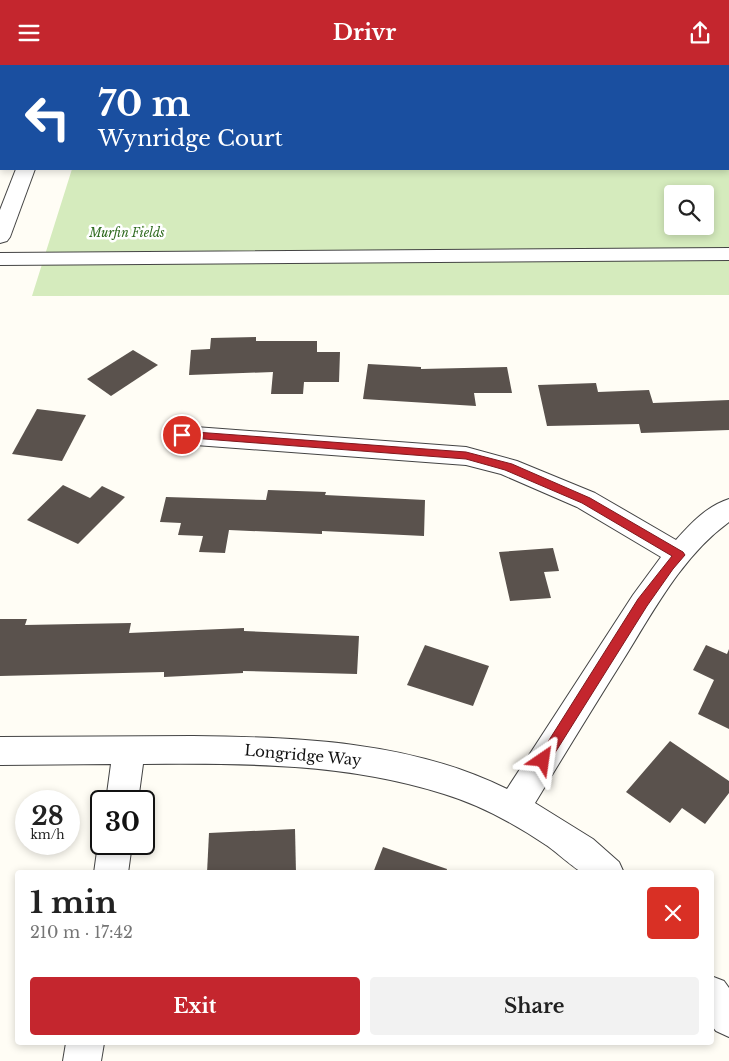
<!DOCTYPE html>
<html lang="en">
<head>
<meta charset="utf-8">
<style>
  body { margin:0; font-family:"Libre Baskerville",serif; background:#f2f2f2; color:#222; height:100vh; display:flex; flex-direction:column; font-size:19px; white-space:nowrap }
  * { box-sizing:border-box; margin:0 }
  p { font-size:16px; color:#767676 }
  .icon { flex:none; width:28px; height:28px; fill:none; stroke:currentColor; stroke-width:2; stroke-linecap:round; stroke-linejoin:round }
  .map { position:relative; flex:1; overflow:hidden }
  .sheet { position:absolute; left:15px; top:805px; width:699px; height:175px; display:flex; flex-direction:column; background:#fff; border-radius:5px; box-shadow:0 2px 8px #0003 }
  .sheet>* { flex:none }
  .top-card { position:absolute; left:0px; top:0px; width:730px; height:105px; box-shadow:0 2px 8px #0003; background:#1a4fa0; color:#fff; overflow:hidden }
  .fabs { position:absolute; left:664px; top:120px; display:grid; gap:10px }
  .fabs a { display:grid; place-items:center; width:50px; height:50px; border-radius:5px; background:#fff; box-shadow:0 2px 8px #0003; font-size:25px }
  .speed { position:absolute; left:15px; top:725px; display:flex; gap:10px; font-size:25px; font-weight:700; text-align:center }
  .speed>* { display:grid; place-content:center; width:65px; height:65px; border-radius:50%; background:#fff; box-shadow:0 2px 8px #0003; line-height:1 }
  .speed small { font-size:12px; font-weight:400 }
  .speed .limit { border:2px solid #111; border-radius:8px; background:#fff; color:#111 }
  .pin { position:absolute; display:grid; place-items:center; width:42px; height:42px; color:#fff; margin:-21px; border:2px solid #fff; border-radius:50%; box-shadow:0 1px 5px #0007 }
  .me { position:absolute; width:55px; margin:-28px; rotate:32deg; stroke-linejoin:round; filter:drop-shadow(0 0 4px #0008) }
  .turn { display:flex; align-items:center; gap:18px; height:105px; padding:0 15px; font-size:22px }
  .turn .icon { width:65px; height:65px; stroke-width:2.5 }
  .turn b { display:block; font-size:35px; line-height:42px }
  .round { display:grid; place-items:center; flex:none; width:52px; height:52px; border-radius:5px; background:#f2f2f2 }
  .overview { display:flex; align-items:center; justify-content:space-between; height:85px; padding:0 15px }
  h1 { font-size:30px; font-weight:800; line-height:38px }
  .cta { display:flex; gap:10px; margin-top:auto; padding:10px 15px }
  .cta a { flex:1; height:58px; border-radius:5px; background:#c4262e; color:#fff; font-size:20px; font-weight:800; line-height:58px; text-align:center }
  .cta a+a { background:#f2f2f2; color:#222 }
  header { display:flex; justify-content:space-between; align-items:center; height:65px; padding:0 15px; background:#c4262e; color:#fff; font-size:22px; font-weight:800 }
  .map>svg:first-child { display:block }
</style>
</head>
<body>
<header><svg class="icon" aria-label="menu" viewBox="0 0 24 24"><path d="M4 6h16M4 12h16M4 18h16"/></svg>Drivr<svg class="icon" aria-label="share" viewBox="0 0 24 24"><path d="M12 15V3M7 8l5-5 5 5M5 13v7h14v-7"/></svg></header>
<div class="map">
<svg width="729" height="996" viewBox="0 0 729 996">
  <rect width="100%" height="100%" fill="#fffdf5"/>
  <!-- green -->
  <path fill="#d5ebbd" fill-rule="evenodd" d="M 103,0 L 729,0 L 729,230 L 32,231 L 72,104 L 729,104 L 729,1 ZM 672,129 L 705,129 L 705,161 L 672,161 Z"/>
  <!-- building -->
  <g fill="#5a524d">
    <polygon points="256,272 256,276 317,276 317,287 340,287 339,317 304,317 303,329 271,329 273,307 189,310 191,285 210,284 211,273"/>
    <polygon points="133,285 158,300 111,331 87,314"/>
    <polygon points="368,299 421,302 421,304 507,302 512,328 474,328 476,341 363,334"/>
    <polygon points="596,318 598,327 649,325 653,338 729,335 729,365 641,368 639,359 547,361 538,320"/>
    <polygon points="37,344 86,350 62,396 12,389"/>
    <polygon points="63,420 90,433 102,421 125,432 78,479 27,455"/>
    <polygon points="268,425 326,427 325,430 425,435 424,471 322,466 322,469 229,465 225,488 199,487 203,471 178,470 181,458 160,457 166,432 266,435"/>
    <polygon points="553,483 559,506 544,507 551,533 510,536 499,487"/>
    <polygon points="0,554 27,554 25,560 131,558 129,568 244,563 244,566 359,571 357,609 243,606 243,608 164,612 164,607 0,611"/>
    <polygon points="425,580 489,601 473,641 407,620"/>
    <polygon points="706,580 727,589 729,584 729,664 698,649 714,615 693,605"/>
    <polygon points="670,676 729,716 729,728 705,759 682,743 670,758 626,727"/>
    <polygon points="295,764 296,808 207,808 209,768"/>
    <polygon points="383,782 447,804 446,808 373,808"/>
  </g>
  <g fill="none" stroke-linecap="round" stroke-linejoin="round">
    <!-- minor casing -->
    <g stroke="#444" stroke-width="2">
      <g id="minor">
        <polygon points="16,104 35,104 10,172 7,176 0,178 0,145"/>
        <polygon points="729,183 729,195 0,200 0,188"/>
        <path d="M 182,361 L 466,382 L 517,396 L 595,428 L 676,475 C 691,458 707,441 729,434 L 729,457 C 682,491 653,547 623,595 C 593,643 564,690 535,738 L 593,774 L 619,797 L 624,808 C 616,808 588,810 582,807 C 576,805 554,785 546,780 C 515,759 480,740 444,729 C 347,698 244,698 143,699 L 138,736 L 106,736 L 111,699 L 0,700 L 0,672 C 64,672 129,671 193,671 C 298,672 411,676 507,724 L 633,530 L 661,492 L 577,442 L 501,409 L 466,400 L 182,379 L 173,376 L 170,370 L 173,364 Z"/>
        <polygon points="101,772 101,779 132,779 128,808 94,808 98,779"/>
        <polygon points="711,911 724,916 729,923 729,972 716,966 711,960"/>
        <polygon points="66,978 104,978 101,996 63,996"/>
      </g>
    </g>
    <!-- minor -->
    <use href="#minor" fill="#fff" fill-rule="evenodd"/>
  </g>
  <!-- route -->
  <polygon fill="#c4262e" stroke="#7f191e" points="182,366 466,387 512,399 590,433 683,487 685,490 673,504 647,541 548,699 543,701 539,699 537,695 539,691 638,534 672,491 582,438 505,405 466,394 178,372 177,370"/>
  <g text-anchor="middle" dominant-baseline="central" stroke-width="5" stroke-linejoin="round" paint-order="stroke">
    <!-- far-park labels -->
    <g font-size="12" font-style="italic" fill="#2f6b1f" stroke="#fff">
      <text x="127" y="167">Murfin Fields</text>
    </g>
    <!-- street labels -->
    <g font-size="15" fill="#111" stroke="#fff">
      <text transform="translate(303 690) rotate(5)">Longridge Way</text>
    </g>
  </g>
</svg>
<div class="fabs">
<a><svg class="icon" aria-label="search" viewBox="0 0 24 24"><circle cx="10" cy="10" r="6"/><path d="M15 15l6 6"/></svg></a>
</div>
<div class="speed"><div>28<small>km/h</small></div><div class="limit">30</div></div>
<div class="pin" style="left:182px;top:370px;background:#d93025"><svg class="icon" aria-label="arrive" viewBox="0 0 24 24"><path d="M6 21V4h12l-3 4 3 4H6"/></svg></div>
<svg class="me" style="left:543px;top:695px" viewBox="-20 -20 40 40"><path d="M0-17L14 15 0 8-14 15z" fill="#c4262e" stroke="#fff" stroke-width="4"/></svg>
<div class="top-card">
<div class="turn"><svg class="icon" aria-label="left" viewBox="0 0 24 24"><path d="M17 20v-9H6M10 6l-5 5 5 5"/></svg><div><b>70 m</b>Wynridge Court</div></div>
</div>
<section class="sheet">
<div class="overview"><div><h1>1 min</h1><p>210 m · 17:42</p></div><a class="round" style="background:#d93025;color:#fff"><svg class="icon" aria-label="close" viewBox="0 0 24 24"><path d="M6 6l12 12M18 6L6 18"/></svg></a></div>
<div class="cta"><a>Exit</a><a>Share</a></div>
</section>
</div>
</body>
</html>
